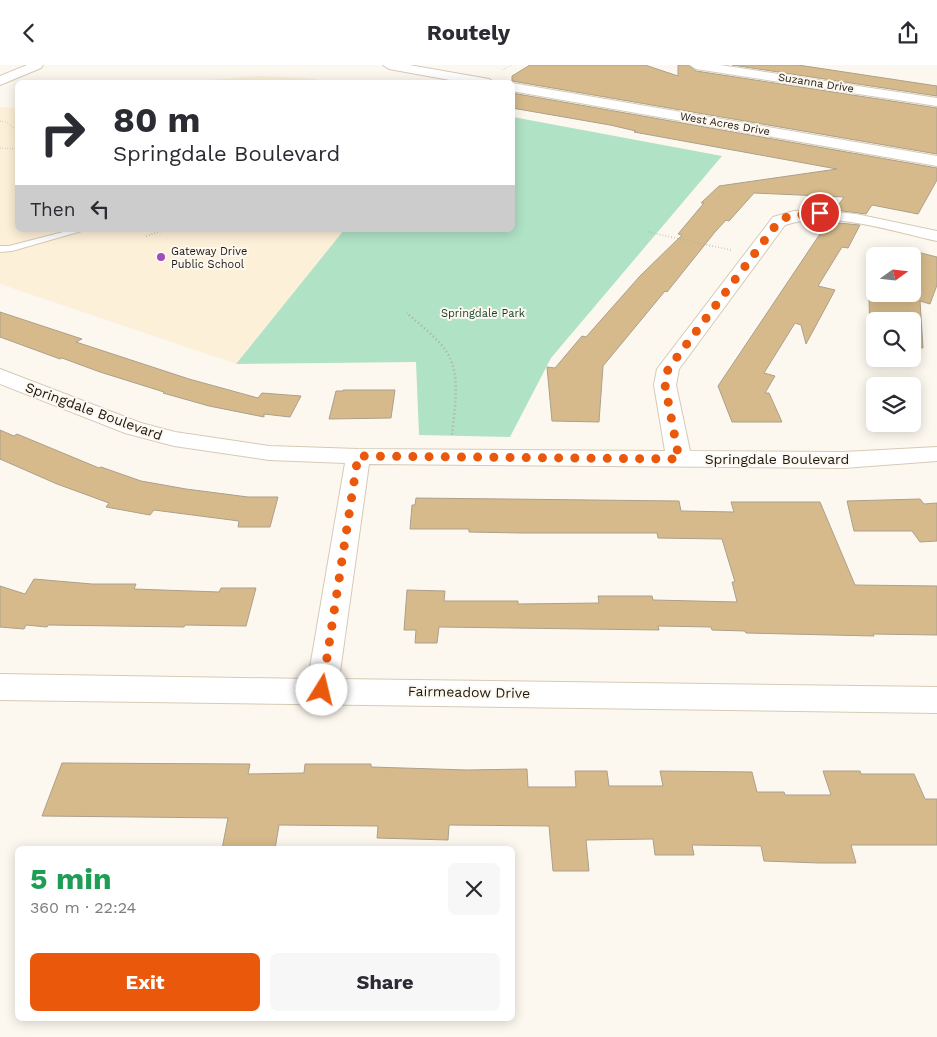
<!DOCTYPE html>
<html lang="en">
<head>
<meta charset="utf-8">
<style>
  body { margin:0; font-family:"Work Sans",sans-serif; background:#f7f7f7; color:#2b2b33; height:100vh; display:flex; flex-direction:column; font-size:19px; white-space:nowrap }
  * { box-sizing:border-box; margin:0 }
  p { font-size:16px; color:#7c7c81 }
  .icon { flex:none; width:28px; height:28px; fill:none; stroke:currentColor; stroke-width:2; stroke-linecap:round; stroke-linejoin:round }
  .map { position:relative; flex:1; overflow:hidden }
  .drawer { position:absolute; left:15px; top:781px; width:500px; height:175px; display:flex; flex-direction:column; background:#fff; border-radius:8px; box-shadow:0 2px 12px #0003 }
  .drawer>* { flex:none }
  .top-card { position:absolute; left:15px; top:15px; width:500px; height:152px; border-radius:8px; box-shadow:0 2px 12px #0003; background:#fff; color:#2b2b33; overflow:hidden }
  .needle { width:32px; rotate:75deg }
  .controls { position:absolute; left:866px; top:182px; display:grid; gap:10px }
  .controls a { display:grid; place-items:center; width:55px; height:55px; border-radius:8px; background:#fff; box-shadow:0 2px 12px #0003; font-size:25px }
  .pin { position:absolute; display:grid; place-items:center; width:42px; height:42px; color:#fff; margin:-21px; border:2px solid #fff; border-radius:50%; box-shadow:0 1px 5px #0007 }
  .me { position:absolute; width:55px; margin:-28px; rotate:9deg; stroke-linejoin:round; filter:drop-shadow(0 0 4px #0008) }
  .turn { display:flex; align-items:center; gap:18px; height:105px; padding:0 15px; font-size:22px }
  .turn .icon { width:65px; height:65px; stroke-width:2.5 }
  .turn b { display:block; font-size:35px; line-height:42px }
  .then { display:flex; align-items:center; height:48px; padding:0 15px; background:#0003; gap:10px; font-size:19px }
  .round { display:grid; place-items:center; flex:none; width:52px; height:52px; border-radius:8px; background:#f7f7f7 }
  .overview { display:flex; align-items:center; justify-content:space-between; height:85px; padding:0 15px }
  h1 { font-size:30px; font-weight:700; line-height:38px; color:#1e9e55 }
  .primary-button { display:flex; gap:10px; margin-top:auto; padding:10px 15px }
  .primary-button a { flex:1; height:58px; border-radius:8px; background:#ea580c; color:#fff; font-size:20px; font-weight:700; line-height:58px; text-align:center }
  .primary-button a+a { background:#f7f7f7; color:#2b2b33 }
  header { display:flex; justify-content:space-between; align-items:center; height:65px; padding:0 15px; background:#fff; font-size:22px; font-weight:700 }
  .map>svg:first-child { display:block }
</style>
</head>
<body>
<header><svg class="icon" aria-label="back" viewBox="0 0 24 24"><path d="M15 5l-7 7 7 7"/></svg>Routely<svg class="icon" aria-label="share" viewBox="0 0 24 24"><path d="M12 15V3M7 8l5-5 5 5M5 13v7h14v-7"/></svg></header>
<div class="map">
<svg width="937" height="972" viewBox="0 0 937 972">
  <rect width="100%" height="100%" fill="#fdf8ef"/>
  <!-- built -->
  <g fill="#fdf0d9">
    <polygon points="260,11 306,13 331,17 190,17"/>
    <polygon points="0,42 17,43 18,165 344,165 236,299 0,219"/>
  </g>
  <!-- green -->
  <polygon fill="#b0e2c6" points="513,52 722,91 551,293 510,372 419,370 416,297 236,299 344,165 512,165"/>
  <!-- building -->
  <g fill="#d6ba8b" stroke="#aca08c">
    <polygon points="530,0 645,0 678,11 678,0 688,0 696,6 937,43 937,89 512,16 512,11"/>
    <polygon points="732,0 798,0 937,21 937,31"/>
    <polygon points="512,28 937,103 937,115 918,149 872,140 866,149 835,145 844,132 754,128 729,156 726,155 715,167 667,227 665,226 603,301 599,357 552,356 547,302 555,303 582,271 586,272 640,211 682,170 678,169 704,138 701,138 719,121 837,104 634,67 636,66 610,60 512,43"/>
    <polygon points="828,157 860,160 848,183 842,182 818,221 835,225 806,279 801,260 795,258 764,308 775,311 765,328 769,328 782,357 732,357 718,321"/>
    <polygon points="905,184 937,192 937,220 930,239 920,236 923,283 912,281 912,256 875,256 875,276 870,275 869,229 912,229 912,191 901,191"/>
    <polygon points="0,247 82,274 76,277 189,314 258,333 262,328 301,331 290,352 264,349 264,352 209,341 163,328 164,327 100,307 62,293 60,294 0,272"/>
    <polygon points="343,325 395,325 391,353 329,354 336,326 343,326"/>
    <polygon points="0,365 14,371 17,369 99,403 101,402 141,416 186,424 248,432 278,432 270,462 238,462 239,456 154,445 150,450 106,442 109,438 57,419 0,394"/>
    <polygon points="416,433 679,436 681,446 734,447 731,437 820,437 855,520 937,521 937,570 873,569 874,571 746,568 745,566 712,565 711,562 658,561 659,565 439,562 437,578 415,578 416,565 404,565 407,525 445,526 444,536 518,536 518,539 599,538 598,531 652,531 653,535 737,537 732,517 735,517 722,474 658,473 657,468 521,468 469,467 469,464 410,464 412,440 415,440"/>
    <polygon points="920,434 924,439 937,438 937,476 920,477 912,466 854,466 847,436"/>
    <polygon points="34,514 92,519 136,519 134,524 219,527 221,523 256,523 246,561 185,560 184,562 48,560 47,562 26,560 24,564 0,562 0,521 25,529"/>
    <polygon points="62,698 250,699 248,709 304,708 305,699 371,699 371,702 467,705 527,704 528,722 576,722 575,706 607,706 609,721 663,721 660,706 752,707 757,727 784,727 785,730 831,730 823,706 860,706 861,709 914,709 925,734 937,734 937,780 851,780 856,798 819,798 764,796 761,781 692,780 694,790 655,790 653,774 586,775 589,806 553,806 549,761 449,760 448,775 377,773 378,761 279,760 275,784 222,784 228,753 42,751"/>
  </g>
  <g fill="none" stroke-linecap="round" stroke-linejoin="round">
    <!-- service casing -->
    <g stroke="#d6cab5" stroke-width="2">
      <polygon id="service" points="71,165 85,165 12,186 0,187 0,181 9,181"/>
    </g>
    <!-- minor casing -->
    <g stroke="#d6cab5" stroke-width="2">
      <g id="minor">
        <polygon points="27,0 43,0 41,3 0,20 0,11"/>
        <polygon points="383,0 409,0 489,14 495,18 466,18 389,4"/>
        <polygon points="690,0 720,0 937,33 937,41 696,4"/>
        <polygon points="512,18 937,91 937,101 512,26"/>
        <path d="M 813,145 L 856,149 L 937,166 L 937,176 C 891,166 831,145 785,160 L 679,304 L 676,320 L 690,386 L 844,387 L 937,382 L 937,396 L 844,403 L 369,399 L 339,614 L 937,622 L 937,648 L 0,635 L 0,609 L 308,614 L 345,398 L 269,395 L 174,381 L 125,368 L 0,319 L 0,304 L 141,358 L 175,367 L 269,381 L 358,384 L 665,386 L 654,320 L 657,304 L 773,152 L 794,146 Z"/>
      </g>
    </g>
    <!-- path-far2 -->
    <g stroke="#b0aba3" stroke-width="1" stroke-dasharray="0.5 2" stroke-linecap="butt">
      <polyline points="502,5 512,0"/>
      <polyline points="0,56 6,57 18,66"/>
      <polyline points="0,83 18,84"/>
    </g>
    <!-- path-far1 -->
    <g stroke="#b0aba3" stroke-width="2" stroke-dasharray="0.5 2.5" stroke-linecap="butt">
      <polyline points="648,167 731,185"/>
      <polyline points="146,171 165,165"/>
      <polyline points="407,248 410,251"/>
    </g>
    <!-- path -->
    <path stroke="#b0aba3" stroke-width="2.5" stroke-dasharray="1 3" stroke-linecap="butt" d="M 409,250 C 422,261 436,272 446,286 C 462,309 454,344 452,371"/>
    <!-- service -->
    <use href="#service" fill="#fff" fill-rule="evenodd"/>
    <!-- minor -->
    <use href="#minor" fill="#fff" fill-rule="evenodd"/>
  </g>
  <g fill="none" stroke-linecap="round" stroke-linejoin="round">
    <!-- route -->
    <polyline stroke="#ea580c" stroke-width="9" stroke-dasharray="0 16.2" points="322,625 358,391 679,394 665,320 668,304 779,156 789,151 820,148"/>
  </g>
  <!-- markers -->
  <circle fill="#a14dbb" stroke="#fdf8ef" stroke-width="2" cx="161" cy="192" r="5"/>
  <g text-anchor="middle" dominant-baseline="central" stroke-width="4" stroke-linejoin="round" paint-order="stroke">
    <!-- far-street labels -->
    <g font-size="11" fill="#1d1811" stroke="#fdf8ef">
      <text transform="translate(816 18) rotate(9)">Suzanna Drive</text>
      <text transform="translate(725 59) rotate(10)">West Acres Drive</text>
    </g>
    <!-- far-poi labels -->
    <g font-size="11" fill="#1d1811" stroke="#fdf8ef" text-anchor="start">
      <text x="171" y="186">Gateway Drive<tspan x="171" dy="13">Public School</tspan></text>
    </g>
    <!-- far-park labels -->
    <g font-size="11" fill="#143f2b" stroke="#fdf8ef">
      <text x="483" y="248">Springdale Park</text>
    </g>
    <!-- street labels -->
    <g font-size="14" fill="#1d1811" stroke="#fdf8ef">
      <text transform="translate(94 346) rotate(20)">Springdale Boulevard</text>
      <text x="777" y="394">Springdale Boulevard</text>
      <text transform="translate(469 627) rotate(1)">Fairmeadow Drive</text>
    </g>
  </g>
</svg>
<div class="controls">
<a><svg class="needle" viewBox="-14 -14 28 28"><path d="M0-13l5 13h-10z" fill="#e53935"/><path d="M0 13l5-13h-10z" fill="#7c7c81"/></svg></a>
<a><svg class="icon" aria-label="search" viewBox="0 0 24 24"><circle cx="10" cy="10" r="6"/><path d="M15 15l6 6"/></svg></a>
<a><svg class="icon" aria-label="layers" viewBox="0 0 24 24"><path d="M12 4l9 5-9 5-9-5zM3 14l9 5 9-5"/></svg></a>
</div>
<div class="pin" style="left:820px;top:148px;background:#d93025"><svg class="icon" aria-label="arrive" viewBox="0 0 24 24"><path d="M6 21V4h12l-3 4 3 4H6"/></svg></div>
<svg class="me" style="left:322px;top:625px" viewBox="-20 -20 40 40"><circle r="19" fill="#fff"/><path d="M0-13L10 11 0 6-10 11z" fill="#ea580c"/></svg>
<div class="top-card">
<div class="turn"><svg class="icon" aria-label="right" viewBox="0 0 24 24"><path d="M7 20v-9h11M14 6l5 5-5 5"/></svg><div><b>80 m</b>Springdale Boulevard</div></div>
<div class="then">Then<svg class="icon" aria-label="left" viewBox="0 0 24 24"><path d="M17 20v-9H6M10 6l-5 5 5 5"/></svg></div>
</div>
<section class="drawer">
<div class="overview"><div><h1>5 min</h1><p>360 m · 22:24</p></div><a class="round"><svg class="icon" aria-label="close" viewBox="0 0 24 24"><path d="M6 6l12 12M18 6L6 18"/></svg></a></div>
<div class="primary-button"><a>Exit</a><a>Share</a></div>
</section>
</div>
</body>
</html>
